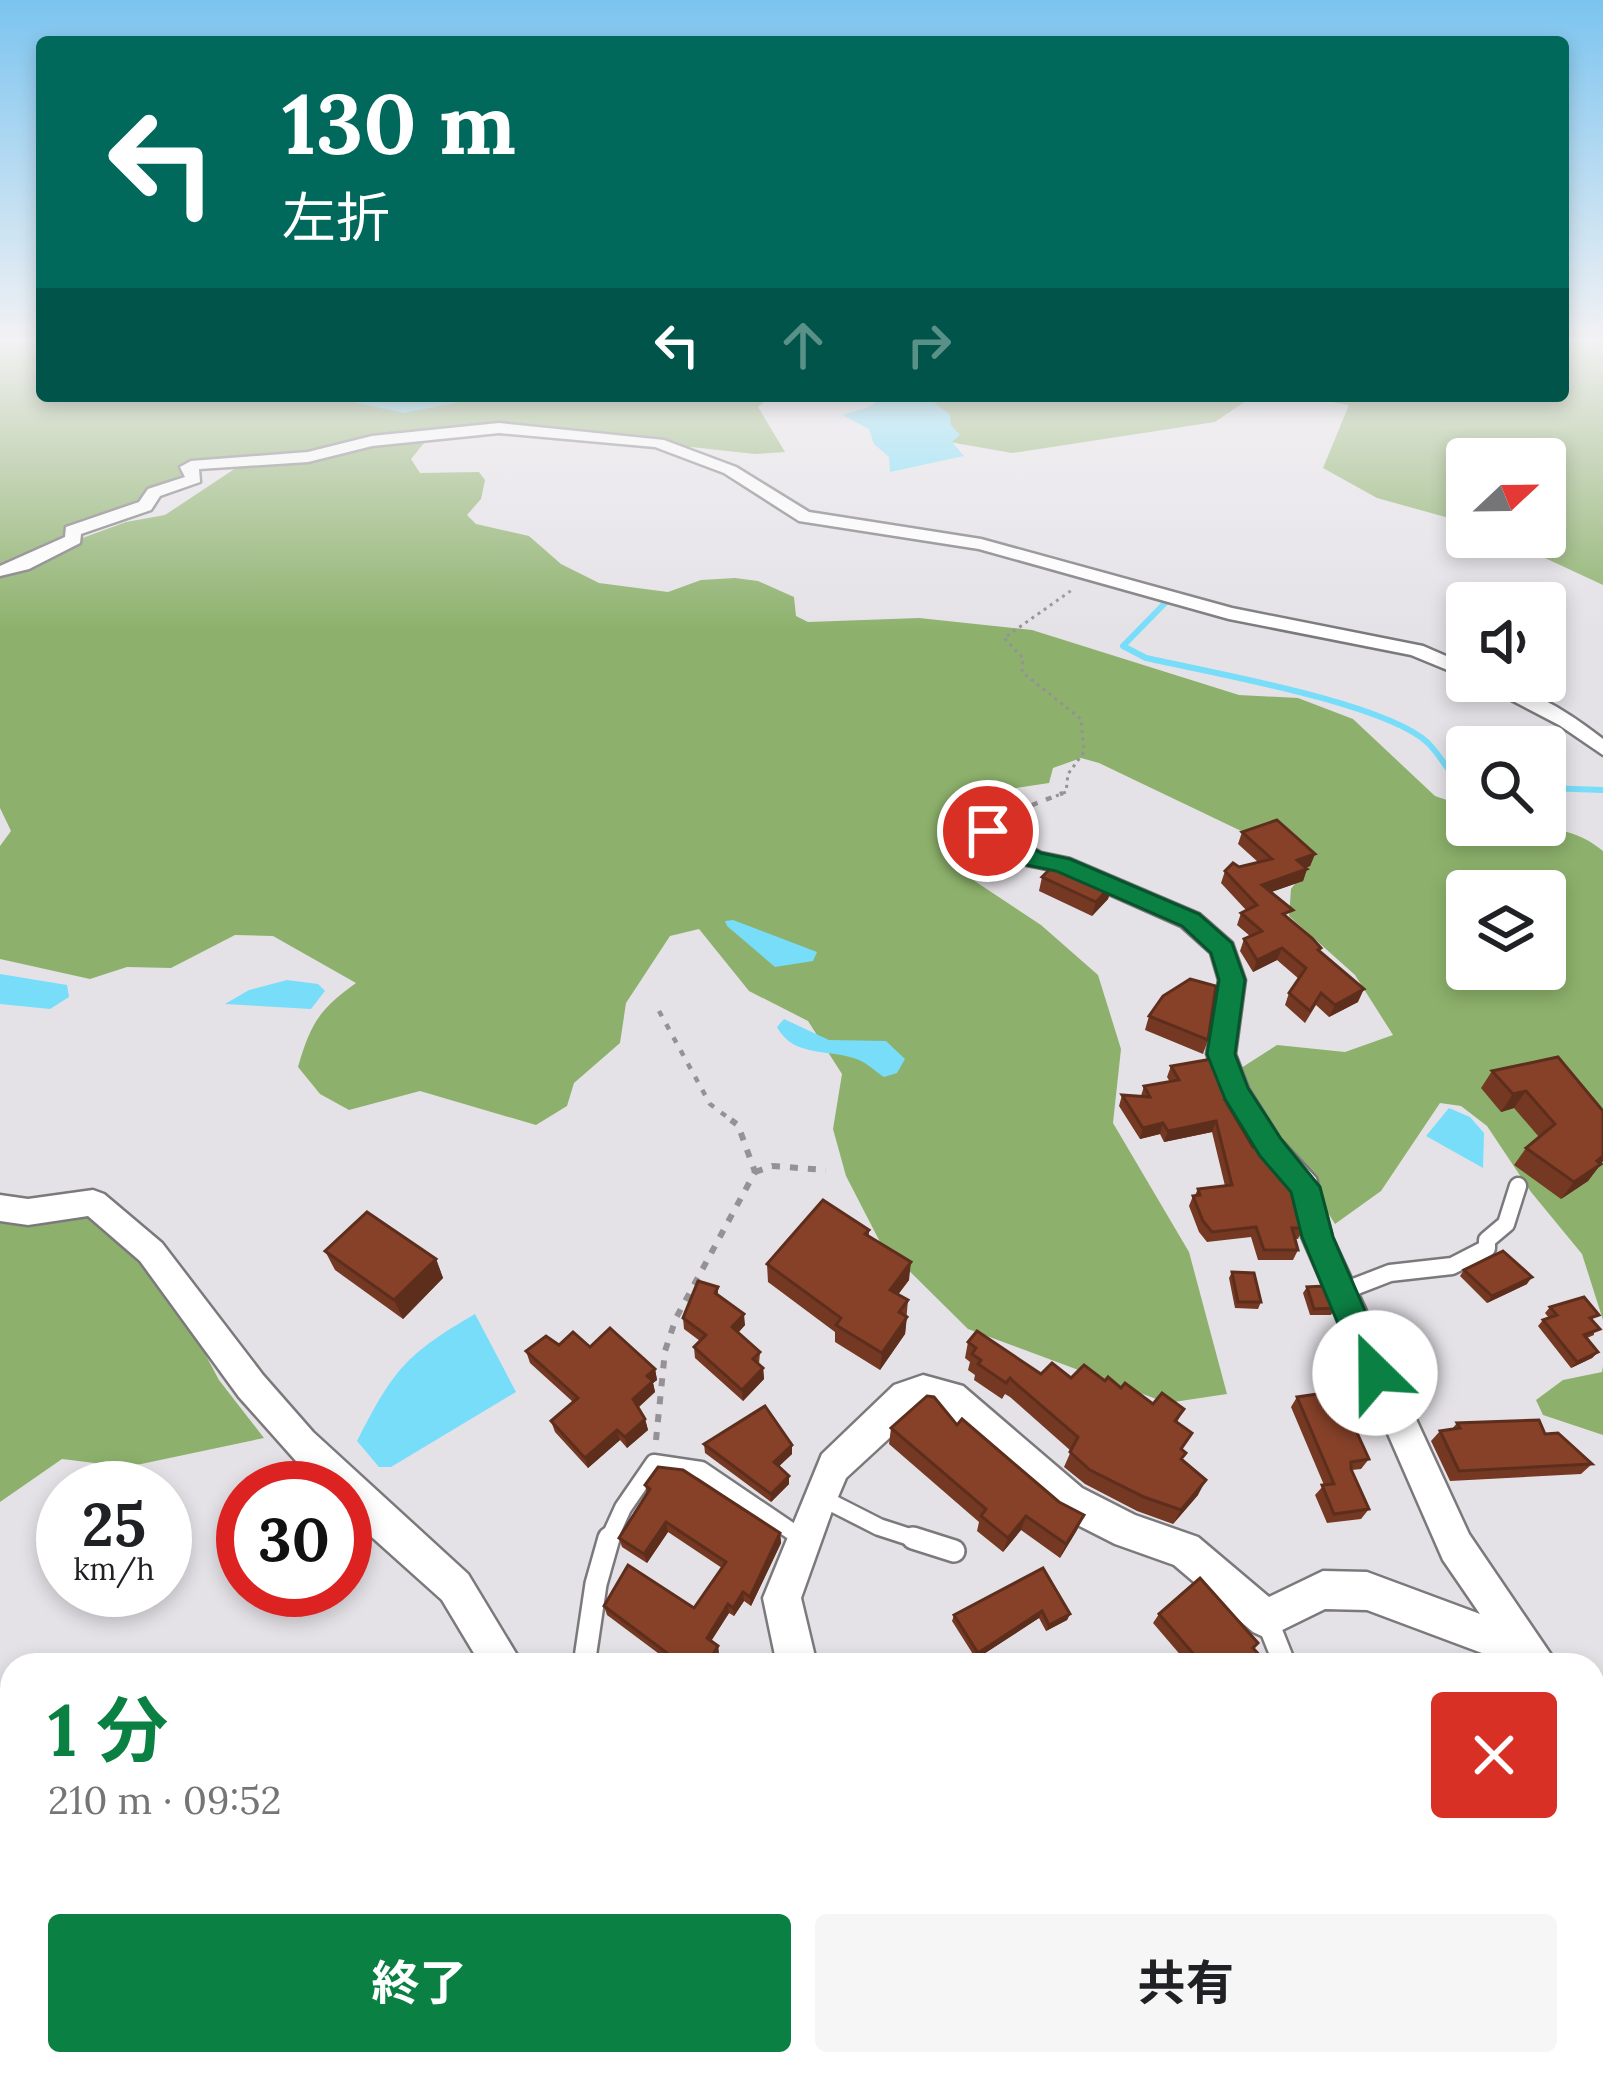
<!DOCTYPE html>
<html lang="ja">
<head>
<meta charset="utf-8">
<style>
  body { margin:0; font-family:Lora,"Noto Sans JP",serif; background:#f6f6f6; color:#202124; height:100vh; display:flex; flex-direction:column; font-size:45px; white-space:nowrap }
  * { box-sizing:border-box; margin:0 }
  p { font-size:39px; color:#757577 }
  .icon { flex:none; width:66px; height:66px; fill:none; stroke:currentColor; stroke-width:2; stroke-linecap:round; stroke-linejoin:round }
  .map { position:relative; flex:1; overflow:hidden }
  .panel { position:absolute; left:0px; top:1653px; width:1605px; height:423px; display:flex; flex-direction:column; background:#fff; border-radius:36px 36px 0 0; box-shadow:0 6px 18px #0003 }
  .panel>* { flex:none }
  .guide { position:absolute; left:36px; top:36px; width:1533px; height:366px; border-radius:12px; box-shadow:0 6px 18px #0003; background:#00695c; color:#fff; overflow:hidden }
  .needle { width:78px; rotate:68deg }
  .fabs { position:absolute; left:1446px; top:438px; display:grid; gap:24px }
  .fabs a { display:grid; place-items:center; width:120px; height:120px; border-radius:12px; background:#fff; box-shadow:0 6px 18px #0003; font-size:60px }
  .speed { position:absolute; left:36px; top:1461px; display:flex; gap:24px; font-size:60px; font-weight:700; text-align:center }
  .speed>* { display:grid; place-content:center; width:156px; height:156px; border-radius:50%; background:#fff; box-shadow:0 6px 18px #0003; line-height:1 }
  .speed small { font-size:30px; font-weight:400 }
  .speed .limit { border:18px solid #d22; background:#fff; color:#111 }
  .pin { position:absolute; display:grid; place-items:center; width:102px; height:102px; color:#fff; margin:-51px; border:6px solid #fff; border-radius:50%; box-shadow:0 3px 12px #0007 }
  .me { position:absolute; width:132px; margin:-66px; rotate:337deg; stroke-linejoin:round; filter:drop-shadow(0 0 9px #0008) }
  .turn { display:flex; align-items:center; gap:42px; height:252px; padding:0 48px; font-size:54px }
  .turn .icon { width:156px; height:156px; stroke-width:2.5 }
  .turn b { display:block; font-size:84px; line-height:102px }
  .lanes { display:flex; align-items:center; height:114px; padding:0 48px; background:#0003; justify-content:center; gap:60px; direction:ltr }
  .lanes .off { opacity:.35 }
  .round { display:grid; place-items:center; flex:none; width:126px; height:126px; border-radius:12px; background:#f6f6f6 }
  .headline { display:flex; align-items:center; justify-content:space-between; height:204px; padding:0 48px }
  h1 { font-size:72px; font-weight:700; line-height:90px; color:#0b8043 }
  .action { display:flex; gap:24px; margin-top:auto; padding:24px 48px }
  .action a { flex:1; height:138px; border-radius:12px; background:#0b8043; color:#fff; font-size:48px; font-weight:700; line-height:138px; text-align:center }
  .action a+a { background:#f6f6f6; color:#202124 }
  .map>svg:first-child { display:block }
</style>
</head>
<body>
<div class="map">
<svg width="1603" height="2075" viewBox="0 0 1603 2075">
  <rect width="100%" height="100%" fill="#e5e2e7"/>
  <!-- forest -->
  <g fill="#8db16c" fill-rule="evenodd">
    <polygon points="0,340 42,340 42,396 771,396 758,407 785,452 755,454 507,427 324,452 207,461 142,505 0,569"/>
    <polygon points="1563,340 1603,340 1603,585 1500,537 1545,537 1545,459 1467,459 1467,523 1377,498 1323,468 1349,405 1297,396 1563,396"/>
    <polygon points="867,396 1282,396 1247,400 1215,422 1012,453 944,441"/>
    <path d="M 429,437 L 411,459 L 420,473 L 479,472 L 485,480 L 481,499 L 467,515 L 476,524 L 529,536 L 561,564 L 599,583 L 668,592 L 701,580 L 735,578 L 758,581 L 794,597 L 796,616 L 808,622 L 919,618 L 1032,630 L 1239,695 L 1298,698 L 1353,719 L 1435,796 L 1467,807 L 1467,825 C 1512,825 1567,820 1603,851 L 1603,1320 L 1582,1254 L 1531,1192 L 1487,1126 L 1461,1106 L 1440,1103 L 1381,1191 L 1335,1224 L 1238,1070 L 1277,1045 L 1345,1052 L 1393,1035 L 1355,975 L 1289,916 L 1291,889 L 1310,864 L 1099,763 L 1081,758 L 1053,768 L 1049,783 L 962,796 L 940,837 L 952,866 L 1041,925 L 1098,975 L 1121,1049 L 1113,1123 L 1189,1252 L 1227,1394 L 1167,1403 L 968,1329 L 880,1242 L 846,1176 L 833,1129 L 842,1074 L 808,1021 L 749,991 L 699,929 L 670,936 L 626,1003 L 620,1043 L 574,1083 L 567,1106 L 536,1125 L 420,1091 L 349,1110 L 320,1094 L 298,1067 C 311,1022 320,1009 356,983 L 273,936 L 235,935 L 171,968 L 127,967 L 90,979 L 0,959 L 0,846 L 11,831 L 0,808 L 0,572 L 35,566 L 77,540 L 126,522 L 165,515 L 245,462 ZM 1467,891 L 1545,891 L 1545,969 L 1467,969 Z"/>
    <polygon points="0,1216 94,1216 142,1264 186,1318 219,1380 264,1438 127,1467 62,1459 0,1502"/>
    <polygon points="1603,1366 1603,1435 1543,1415 1536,1400 1563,1380 1602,1372"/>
    <polygon points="2,1762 12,1766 12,2064 288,2064 297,2075 0,2075"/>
  </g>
  <!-- water -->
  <g fill="#77ddf9">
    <polygon points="324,396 477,396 480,398 404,413"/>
    <polygon points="885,396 926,396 950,415 951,425 960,435 952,442 964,456 890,472 889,457 874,444 869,429 842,415 869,407"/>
    <polygon points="733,920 817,952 813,961 775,967 727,926 725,921"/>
    <polygon points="0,974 67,985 69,997 50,1009 0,1004"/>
    <polygon points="287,980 318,984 325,991 311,1009 225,1004 249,990"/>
    <path d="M 784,1019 L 829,1040 L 886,1041 L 905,1059 L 897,1073 L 884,1077 C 876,1072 867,1063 859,1060 C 831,1048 794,1059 777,1027 Z"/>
    <polygon points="1449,1108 1470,1117 1484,1133 1483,1168 1426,1136"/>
    <path d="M 475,1314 L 516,1392 L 391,1467 L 379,1467 L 357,1441 C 393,1370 406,1354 475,1314 Z"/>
  </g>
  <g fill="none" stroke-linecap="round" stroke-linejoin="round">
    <!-- stream -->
    <g stroke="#77ddf9" stroke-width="6">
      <path d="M 1158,598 L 1167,601 L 1123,646 L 1146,658 C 1208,672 1386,703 1428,743 C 1440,755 1450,773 1461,787 L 1467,787"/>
      <polyline points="1545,637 1559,621"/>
      <polyline points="1535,681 1554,710"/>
      <polyline points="1545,788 1603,790"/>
    </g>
    <!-- lane-far1 casing -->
    <g stroke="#7c797d" stroke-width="21">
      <g id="lane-far1">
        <polyline points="1341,1292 1390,1273 1452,1266 1487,1248 1487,1240 1506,1224 1518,1186"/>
        <polyline points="820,1497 879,1527 922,1541"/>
        <polyline points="608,1541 623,1508 654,1463 701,1470 803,1539"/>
      </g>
    </g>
    <!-- lane casing -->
    <g stroke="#7c797d" stroke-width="26">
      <g id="lane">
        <polyline points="913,1538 954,1551"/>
        <polyline points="1267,1620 1285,1665"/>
        <polyline points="584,1665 596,1584 609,1538"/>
        <polyline points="762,2075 769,2064"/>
      </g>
    </g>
    <!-- street casing -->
    <g stroke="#7c797d" stroke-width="5">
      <g id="street">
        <polygon points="499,423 664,440 736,467 809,512 981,539 1232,608 1423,646 1467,665 1467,678 1411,655 1229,619 979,549 799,521 724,473 655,447 499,433 372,446 308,462 199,469 200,482 160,496 151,510 81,534 80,543 29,569 0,576 0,566 65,537 66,527 139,502 148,489 185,477 180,467 191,461 308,452 372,436"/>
        <path d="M 1475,681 C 1521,681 1567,711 1603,739 L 1603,755 L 1559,725 Z"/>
        <polygon points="988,824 1041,853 1070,859 1199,914 1232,943 1245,980 1235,1054 1248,1088 1280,1139 1316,1178 1332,1237 1469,1534 1558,1665 1514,1665 1367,1610 1325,1609 1266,1638 1253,1632 1174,1565 1115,1544 1056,1514 942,1411 923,1407 846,1478 832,1511 801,1598 817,1665 777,1665 763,1598 822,1454 894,1385 923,1375 963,1386 1082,1488 1135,1515 1198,1537 1269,1597 1323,1571 1367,1572 1480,1614 1443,1560 1302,1237 1291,1192 1260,1155 1225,1099 1207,1054 1219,980 1211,953 1181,926 1057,871 1027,865 980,836 976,831"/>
        <polygon points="93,1190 104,1194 162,1243 263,1375 313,1432 468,1574 523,1665 481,1665 442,1600 345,1513 345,1488 320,1488 239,1397 140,1261 88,1216 28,1225 0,1221 0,1195 28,1199"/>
        <polygon points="1593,1711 1603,1715 1603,1763 1593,1759"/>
        <polygon points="1603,2034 1603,2075 1572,2075 1576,2064 1593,2064 1593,2038"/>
        <polygon points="688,2064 734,2064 738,2075 692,2075"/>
        <polygon points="1172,2064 1220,2064 1224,2075 1176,2075"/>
      </g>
    </g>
    <!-- path-far2 -->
    <polyline stroke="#949296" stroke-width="3" stroke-dasharray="3 4.5" stroke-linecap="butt" points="1056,796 1066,792 1068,774 1084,752 1081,719 1022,672 1023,658 1004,638 1072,590"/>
    <!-- path-far1 -->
    <g stroke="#949296" stroke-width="4.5" stroke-dasharray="6 9" stroke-linecap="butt">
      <polyline points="1004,816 1063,793"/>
      <polyline points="659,1011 710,1104 735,1123"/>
    </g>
    <!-- path -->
    <g stroke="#949296" stroke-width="6" stroke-dasharray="8 10" stroke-linecap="butt">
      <polyline points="755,1172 772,1166 826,1170"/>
      <polyline points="656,1440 665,1351 676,1318 755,1172 738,1125 731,1120"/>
    </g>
    <!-- lane-far1 -->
    <use href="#lane-far1" stroke="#fff" stroke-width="16"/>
    <!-- lane -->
    <use href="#lane" stroke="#fff" stroke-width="21"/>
    <!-- street -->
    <use href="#street" fill="#fff" fill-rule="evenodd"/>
  </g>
  <!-- wall -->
  <g fill="#743823">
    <polygon points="1242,832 1315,854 1310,866 1306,868 1307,869 1303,881 1271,892 1289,919 1320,952 1358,1002 1329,1017 1316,1005 1305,1023 1285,1005 1289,993 1299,979 1277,960 1253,972 1240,951 1244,939 1250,936 1237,925 1241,913 1246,910 1221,883 1225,871 1258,862 1238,844"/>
    <polygon points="1042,877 1112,885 1108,899 1092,916 1039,891"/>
    <polygon points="1149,1016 1208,1040 1203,1054 1145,1030"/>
    <polygon points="1558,1057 1603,1161 1588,1181 1561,1199 1514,1165 1526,1148 1539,1137 1514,1108 1501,1112 1481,1088 1492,1071"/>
    <polygon points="1171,1066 1228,1105 1303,1228 1298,1239 1295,1239 1298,1250 1293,1260 1258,1260 1251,1237 1207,1242 1199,1232 1189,1206 1193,1196 1195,1195 1198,1189 1225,1186 1212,1132 1164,1142 1160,1134 1140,1139 1119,1106 1122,1095 1141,1096 1144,1086 1170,1082 1167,1077"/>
    <polygon points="869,1230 869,1236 909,1280 898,1294 908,1300 905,1334 880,1370 835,1342 835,1332 768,1282 767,1264"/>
    <polygon points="325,1251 436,1259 443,1278 403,1319 335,1270"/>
    <polygon points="1464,1270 1527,1284 1487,1303 1460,1276"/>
    <polygon points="1232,1272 1261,1302 1258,1309 1235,1308 1229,1278"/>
    <polygon points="718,1287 718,1295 745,1325 738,1333 760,1352 759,1364 763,1368 764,1379 743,1401 695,1358 694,1347 700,1341 684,1329 683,1318"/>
    <polygon points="1307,1287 1335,1308 1331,1315 1310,1315 1303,1293"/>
    <polygon points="1550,1307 1593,1321 1594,1335 1587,1338 1598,1352 1592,1358 1571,1368 1538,1326 1543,1320 1549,1318 1545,1313"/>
    <polygon points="968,1342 1041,1374 1105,1381 1153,1404 1184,1409 1177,1422 1183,1459 1198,1495 1173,1524 1137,1511 1085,1484 1064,1467 1071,1451 1010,1397 1005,1394 1002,1399 974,1380 975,1375 968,1370 970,1362 965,1358"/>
    <polygon points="559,1345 590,1347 655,1369 657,1380 653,1383 655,1392 638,1408 645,1419 648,1430 627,1448 620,1440 588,1468 555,1432 551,1421 573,1402 530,1363 526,1351"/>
    <polygon points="1297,1397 1369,1459 1361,1469 1352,1470 1369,1509 1361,1519 1327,1523 1315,1495 1324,1485 1291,1407"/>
    <polygon points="1457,1423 1545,1434 1592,1464 1581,1474 1450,1481 1431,1441 1440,1431 1452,1429"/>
    <polygon points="957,1425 1059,1502 1084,1515 1077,1530 1060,1558 1021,1530 1003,1552 977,1531 979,1522 889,1444 891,1428"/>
    <polygon points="704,1444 792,1454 779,1466 789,1476 789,1484 771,1502 705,1453"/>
    <polygon points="645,1485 780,1533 781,1543 751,1606 744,1601 734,1616 729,1613 711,1641 718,1646 719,1655 713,1665 674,1665 607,1615 604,1606 694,1608 722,1568 668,1532 647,1563 622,1547 619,1538 647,1494"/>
    <polygon points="1043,1568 1070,1614 1067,1620 1046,1631 1039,1618 976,1659 952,1621 954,1615"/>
    <polygon points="1159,1614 1258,1665 1189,1665 1153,1623"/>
    <polygon points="1442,2064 1564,2064 1574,2075 1450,2075"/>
  </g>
  <!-- shaded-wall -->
  <g fill="#5e2e1d">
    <polygon points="1315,854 1310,866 1293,872 1297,860"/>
    <polygon points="1307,869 1303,881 1257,897 1262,885"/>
    <polygon points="1112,885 1108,899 1092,916 1096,902"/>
    <polygon points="1282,948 1277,960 1253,972 1257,960"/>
    <polygon points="1364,989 1358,1002 1329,1017 1335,1005"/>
    <polygon points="1526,1091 1514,1108 1501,1112 1513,1094"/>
    <polygon points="1216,1121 1212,1132 1164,1142 1168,1131"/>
    <polygon points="1163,1123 1160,1134 1140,1139 1143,1128"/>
    <polygon points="1603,1156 1603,1161 1596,1167 1601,1164 1588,1181 1561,1199 1574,1182"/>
    <polygon points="436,1259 443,1278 403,1319 394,1300"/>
    <polygon points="911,1262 909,1280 889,1307 890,1290"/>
    <polygon points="1532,1277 1527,1284 1487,1303 1492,1296"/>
    <polygon points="744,1314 745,1325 733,1338 732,1327"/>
    <polygon points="907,1317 905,1334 880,1370 882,1353"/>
    <polygon points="1598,1352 1592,1358 1571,1368 1577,1362"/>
    <polygon points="763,1368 764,1379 743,1401 742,1390"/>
    <polygon points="655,1369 657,1380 653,1383 655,1392 635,1410 633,1399 647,1376"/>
    <polygon points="645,1419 648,1430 627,1448 625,1437"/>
    <polygon points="617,1430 620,1440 588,1468 585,1458"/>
    <polygon points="792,1445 792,1454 774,1471 774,1462"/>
    <polygon points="789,1476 789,1484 771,1502 771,1494"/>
    <polygon points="1206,1480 1198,1495 1173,1524 1181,1510"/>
    <polygon points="1084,1515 1077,1530 1060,1558 1066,1544"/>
    <polygon points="1026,1516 1021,1530 1003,1552 1008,1538"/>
    <polygon points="666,1522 668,1532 647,1563 644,1554"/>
    <polygon points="780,1533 781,1543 751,1606 750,1597"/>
    <polygon points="743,1592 744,1601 734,1616 733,1608"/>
    <polygon points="728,1604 729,1613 708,1646 707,1638"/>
    <polygon points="1042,1611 1039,1618 976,1659 978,1653"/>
    <polygon points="1070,1614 1067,1620 1046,1631 1049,1625"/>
    <polygon points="718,1646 719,1655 713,1665 706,1665"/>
  </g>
  <!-- building -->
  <g fill="#874129" stroke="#5e2e1d" stroke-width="3">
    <polygon points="1277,820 1315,854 1297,860 1307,869 1262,885 1293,910 1283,914 1312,938 1321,948 1318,950 1364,989 1335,1005 1321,993 1310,1011 1289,993 1306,968 1282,948 1257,960 1244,939 1262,931 1241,913 1257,905 1225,871 1233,863 1239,867 1272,859 1242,832"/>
    <polygon points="1058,861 1112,885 1096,902 1042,877"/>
    <polygon points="1190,979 1216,986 1208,1040 1149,1016 1163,996"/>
    <polygon points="1558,1057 1603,1111 1603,1156 1597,1161 1601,1164 1574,1182 1526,1148 1555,1124 1526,1091 1513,1094 1492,1071"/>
    <polygon points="1212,1059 1230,1099 1225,1100 1253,1147 1260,1145 1292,1184 1303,1228 1292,1228 1298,1250 1264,1250 1256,1227 1212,1232 1203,1221 1193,1196 1200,1195 1198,1189 1232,1185 1216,1121 1168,1131 1163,1123 1143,1128 1122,1095 1150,1097 1144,1086 1179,1080 1171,1066"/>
    <polygon points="823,1200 869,1230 865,1234 911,1262 890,1290 908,1300 899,1312 907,1317 882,1353 836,1325 841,1318 767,1264"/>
    <polygon points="367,1212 436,1259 394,1300 325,1251"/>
    <polygon points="1503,1251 1532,1277 1492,1296 1464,1270"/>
    <polygon points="1232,1272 1254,1273 1261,1302 1238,1302"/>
    <polygon points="698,1281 718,1287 715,1293 744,1314 732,1327 760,1352 753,1359 763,1368 742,1390 694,1347 706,1335 683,1318"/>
    <polygon points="1325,1286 1335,1308 1314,1309 1307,1287"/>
    <polygon points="1584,1297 1599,1315 1590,1318 1600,1329 1584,1335 1598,1352 1577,1362 1543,1320 1557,1315 1550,1307"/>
    <polygon points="610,1328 655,1369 647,1376 653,1381 633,1399 645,1419 625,1437 617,1430 585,1458 551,1421 578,1398 526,1351 546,1336 559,1345 573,1332 590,1347"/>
    <polygon points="977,1331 1041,1374 1052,1363 1071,1378 1084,1365 1105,1381 1108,1377 1121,1388 1125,1383 1153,1404 1162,1393 1184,1409 1175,1421 1192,1433 1181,1449 1186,1453 1181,1459 1206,1480 1181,1510 1144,1497 1090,1470 1070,1452 1078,1437 1014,1382 1010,1378 1006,1383 978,1364 981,1360 972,1354 976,1348 968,1342"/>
    <polygon points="1338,1391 1369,1459 1351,1462 1351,1469 1369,1509 1334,1514 1322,1485 1334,1484 1297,1397"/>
    <polygon points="927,1396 934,1397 957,1425 962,1419 1059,1502 1084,1515 1066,1544 1026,1516 1008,1538 981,1516 986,1509 891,1428"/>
    <polygon points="765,1406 792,1445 774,1462 789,1476 771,1494 704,1444"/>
    <polygon points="1539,1420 1545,1434 1558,1433 1592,1464 1459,1471 1440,1431 1460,1428 1457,1423"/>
    <polygon points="658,1467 683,1470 780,1533 750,1597 743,1592 733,1608 728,1604 707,1638 718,1646 706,1665 683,1665 604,1606 628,1565 694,1608 726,1562 666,1522 644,1554 619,1538 650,1489 645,1485"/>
    <polygon points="1043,1568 1070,1614 1049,1625 1042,1611 978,1653 954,1615"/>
    <polygon points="1200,1578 1258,1643 1253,1648 1263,1659 1257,1665 1203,1665 1159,1614"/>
    <polygon points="1047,2064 1124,2064 1117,2075 1046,2075 1042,2071"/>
    <polygon points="1460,2064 1564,2064 1574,2075 1469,2075"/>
  </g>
  <!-- sky -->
  <linearGradient id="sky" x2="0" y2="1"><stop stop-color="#7bc4ef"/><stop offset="0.54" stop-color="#f3f2f4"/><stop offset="1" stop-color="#f3f2f4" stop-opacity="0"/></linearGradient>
  <rect width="1603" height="631" fill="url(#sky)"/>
  <!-- route -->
  <polygon fill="#0b8043" stroke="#07532c" stroke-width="3" points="988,824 1041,853 1070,859 1199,914 1232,943 1245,980 1235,1054 1248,1088 1281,1139 1320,1187 1333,1237 1392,1373 1387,1384 1375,1389 1363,1384 1302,1237 1291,1192 1260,1156 1225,1099 1207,1054 1219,980 1211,953 1182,926 1056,871 1027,865 979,836 979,826"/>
</svg>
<div class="fabs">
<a><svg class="needle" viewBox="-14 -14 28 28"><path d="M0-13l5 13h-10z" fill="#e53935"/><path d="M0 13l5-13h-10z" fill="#757577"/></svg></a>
<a><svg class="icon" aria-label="sound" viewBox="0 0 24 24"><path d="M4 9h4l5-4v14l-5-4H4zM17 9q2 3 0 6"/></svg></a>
<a><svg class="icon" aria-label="search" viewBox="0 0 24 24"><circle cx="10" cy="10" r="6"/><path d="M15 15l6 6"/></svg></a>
<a><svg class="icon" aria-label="layers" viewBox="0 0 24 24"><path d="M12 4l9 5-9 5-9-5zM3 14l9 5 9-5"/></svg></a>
</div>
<div class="speed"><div>25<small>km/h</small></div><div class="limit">30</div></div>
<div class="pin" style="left:988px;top:831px;background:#d93025"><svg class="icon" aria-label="arrive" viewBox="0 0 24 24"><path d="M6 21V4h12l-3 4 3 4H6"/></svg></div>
<svg class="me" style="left:1375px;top:1373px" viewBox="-20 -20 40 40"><circle r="19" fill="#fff"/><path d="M0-13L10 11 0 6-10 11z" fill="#0b8043"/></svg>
<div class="guide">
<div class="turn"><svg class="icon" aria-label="left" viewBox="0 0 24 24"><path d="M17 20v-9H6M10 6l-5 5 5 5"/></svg><div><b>130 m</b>左折</div></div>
<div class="lanes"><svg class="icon" aria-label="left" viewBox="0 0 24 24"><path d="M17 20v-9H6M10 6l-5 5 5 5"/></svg><svg class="icon off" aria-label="ahead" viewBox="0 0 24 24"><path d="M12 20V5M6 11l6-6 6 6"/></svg><svg class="icon off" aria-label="right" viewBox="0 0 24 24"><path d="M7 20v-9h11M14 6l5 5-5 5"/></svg></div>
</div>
<section class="panel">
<div class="headline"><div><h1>1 分</h1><p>210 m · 09:52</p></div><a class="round" style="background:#d93025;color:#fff"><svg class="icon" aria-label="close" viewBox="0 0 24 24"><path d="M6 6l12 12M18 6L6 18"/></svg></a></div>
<div class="action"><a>終了</a><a>共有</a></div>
</section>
</div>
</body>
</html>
